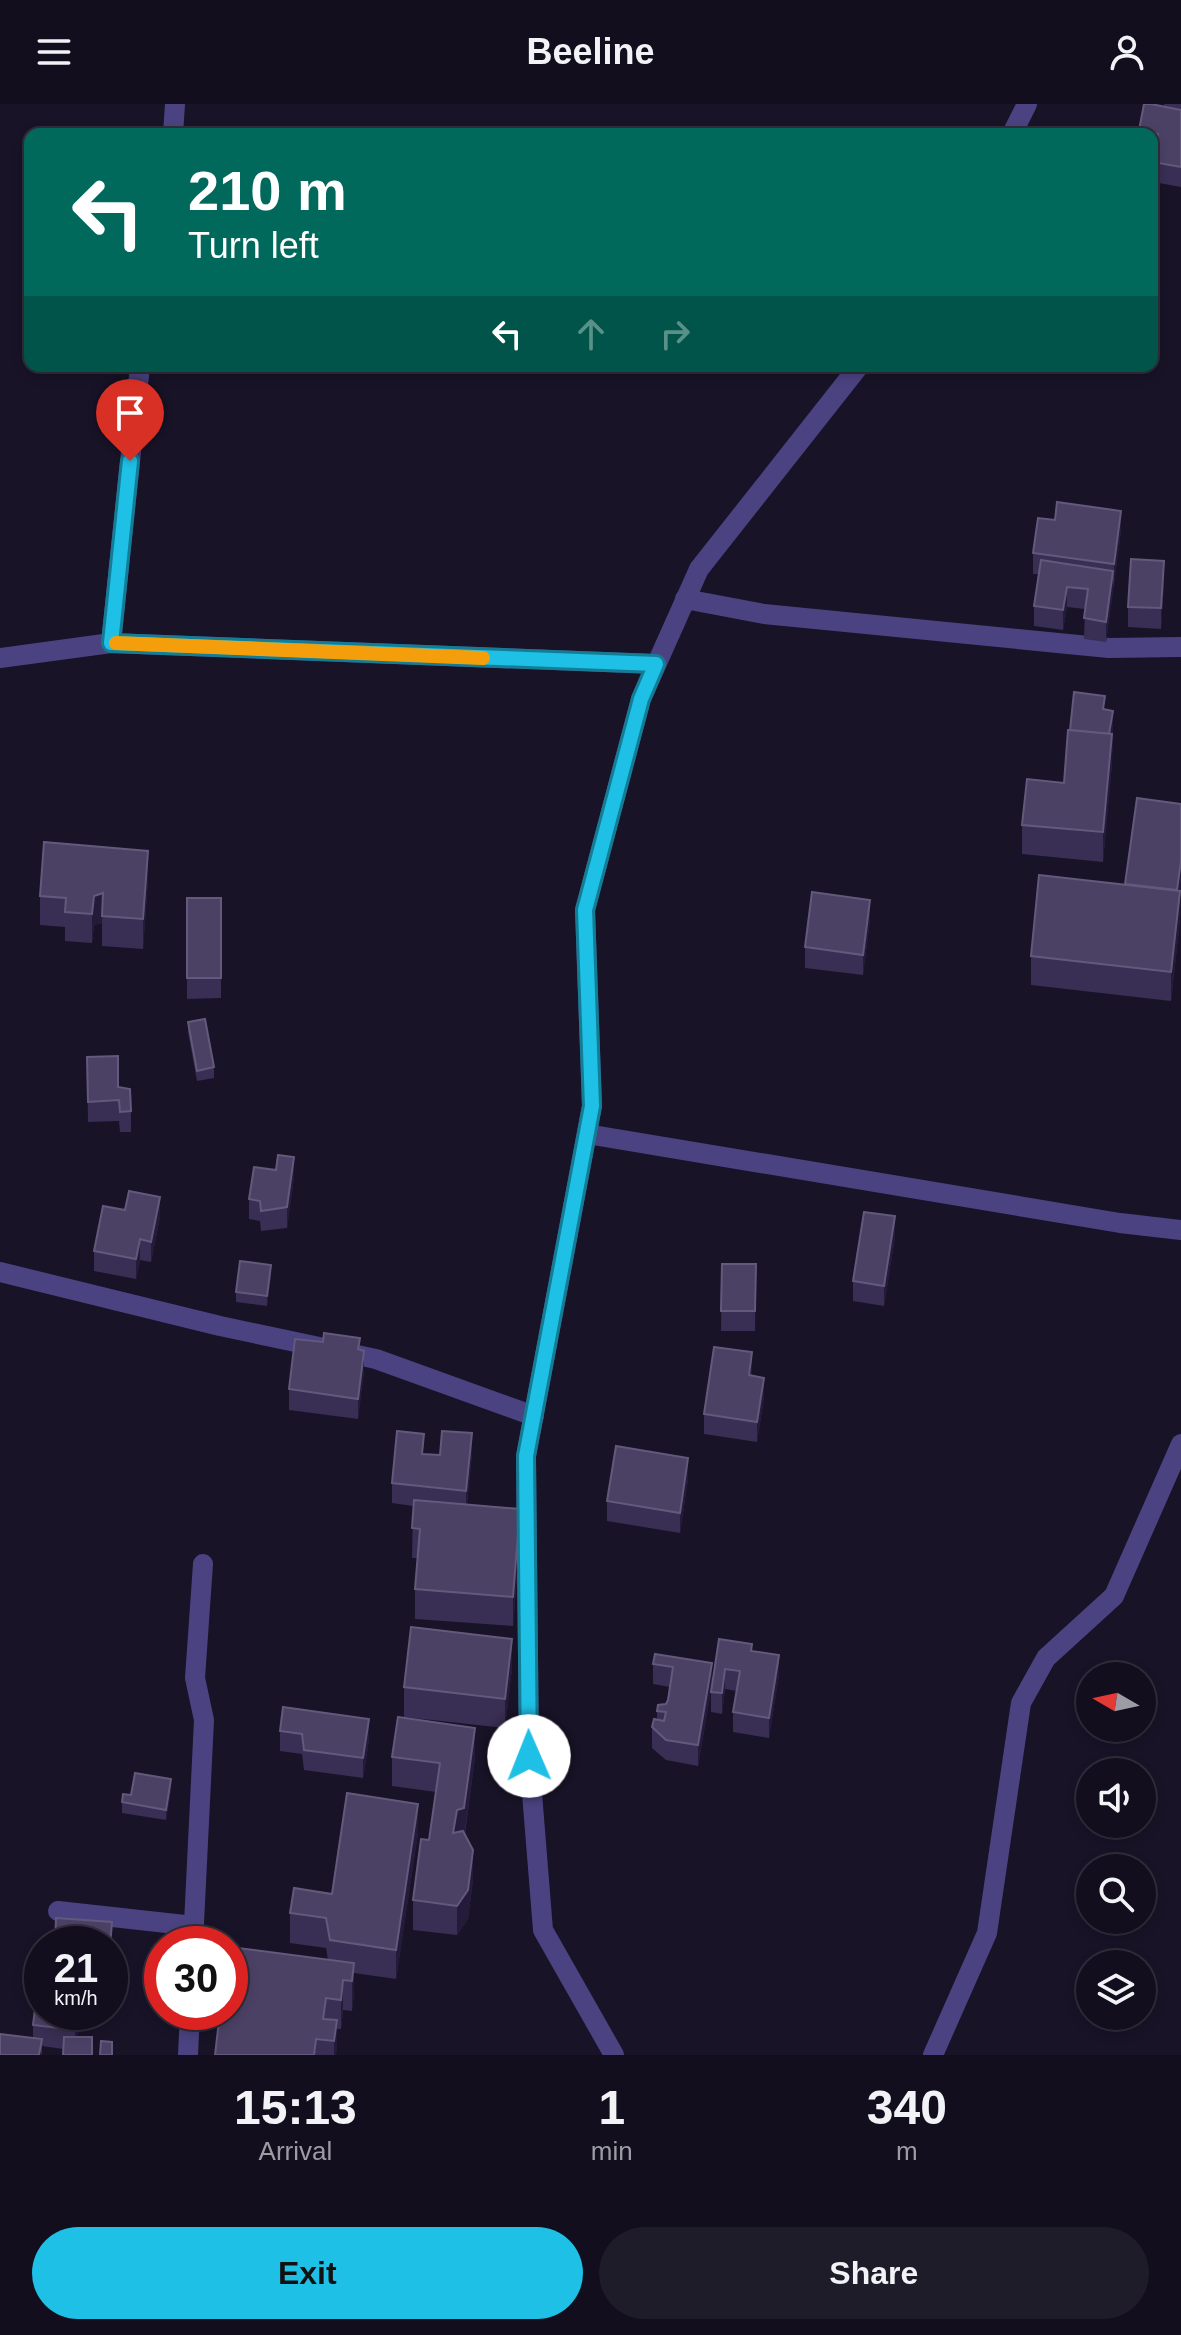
<!DOCTYPE html>
<html lang="en">
<head>
<meta charset="utf-8">
<style>
  body { margin:0; font-family:Arial,sans-serif; background:#1f1c2a; color:#f1f3f6; height:100vh; display:flex; flex-direction:column; font-size:30px; white-space:nowrap }
  * { box-sizing:border-box; margin:0 }
  p { font-size:26px; color:#9c9ca4 }
  .icon { flex:none; width:44px; height:44px; fill:none; stroke:currentColor; stroke-width:2; stroke-linecap:round; stroke-linejoin:round }
  .map { position:relative; height:1951px; overflow:hidden }
  .panel { display:flex; flex-direction:column; background:#120e1d; flex:1 }
  .panel>* { flex:none }
  .guide { position:absolute; left:24px; top:24px; width:1134px; height:244px; border-radius:16px; box-shadow:0 4px 12px #0003,0 0 0 2px #312e3b; background:#00695c; color:#fff; overflow:hidden }
  .needle { width:52px; rotate:279deg }
  .fabs { position:absolute; left:1076px; top:1558px; display:grid; gap:16px }
  .fabs a { display:grid; place-items:center; width:80px; height:80px; border-radius:50%; background:#120e1d; box-shadow:0 4px 12px #0003,0 0 0 2px #312e3b; font-size:40px }
  .speed { position:absolute; left:24px; top:1822px; display:flex; gap:16px; font-size:40px; font-weight:700; text-align:center }
  .speed>* { display:grid; place-content:center; width:104px; height:104px; border-radius:50%; background:#120e1d; box-shadow:0 4px 12px #0003,0 0 0 2px #312e3b; line-height:1 }
  .speed small { font-size:20px; font-weight:400 }
  .speed .limit { border:12px solid #d22; background:#fff; color:#111 }
  .pin { position:absolute; display:grid; place-items:center; width:68px; height:68px; color:#fff; margin:-82px -34px; border-radius:50% 50% 50% 0; rotate:-45deg; box-shadow:0 0 8px #0007 }
  .pin .icon { rotate:45deg }
  .me { position:absolute; width:88px; margin:-44px; rotate:359deg; stroke-linejoin:round; filter:drop-shadow(0 0 6px #0008) }
  .turn { display:flex; align-items:center; gap:28px; height:168px; padding:0 32px; font-size:36px }
  .turn .icon { width:104px; height:104px; stroke-width:2.5 }
  .turn b { display:block; font-size:56px; line-height:68px }
  .lanes { display:flex; align-items:center; height:76px; padding:0 32px; background:#0003; justify-content:center; gap:40px; direction:ltr }
  .lanes .off { opacity:.35 }
  .eta { display:flex; justify-content:space-evenly; align-items:center; height:136px; text-align:center }
  .eta b { font-size:48px; font-weight:700; line-height:56px }
  .primary-button { display:flex; gap:16px; margin-top:auto; padding:16px 32px }
  .primary-button a { flex:1; height:92px; border-radius:48px; background:#1ec0e6; color:#111; font-size:32px; font-weight:700; line-height:92px; text-align:center }
  .primary-button a+a { background:#1f1c2a; color:#f1f3f6 }
  header { display:flex; justify-content:space-between; align-items:center; height:104px; padding:0 32px; background:#120e1d; font-size:36px; font-weight:700 }
  .map>svg:first-child { display:block }
</style>
</head>
<body>
<header><svg class="icon" aria-label="menu" viewBox="0 0 24 24"><path d="M4 6h16M4 12h16M4 18h16"/></svg>Beeline<svg class="icon" aria-label="person" viewBox="0 0 24 24"><circle cx="12" cy="8" r="4"/><path d="M4 21q1-7 8-7t8 7"/></svg></header>
<div class="map">
<svg width="1181" height="1951" viewBox="0 0 1181 1951">
  <rect width="100%" height="100%" fill="#181327"/>
  <g fill="none" stroke-linecap="round" stroke-linejoin="round">
    <!-- minor -->
    <g stroke="#4b4381" stroke-width="20">
      <polyline points="173,30 175,0"/>
      <polyline points="1012,30 1027,0"/>
      <polyline points="685,495 764,510 1109,544 1181,543"/>
      <polyline points="111,539 140,262"/>
      <polyline points="0,554 111,539 656,560"/>
      <polyline points="587,1030 1120,1119 1181,1126"/>
      <polyline points="0,1168 220,1222 376,1255 534,1312"/>
      <polyline points="58,1807 194,1822"/>
      <polyline points="193,1840 204,1616 195,1574 203,1460"/>
      <polyline points="188,1951 190,1908"/>
      <polyline points="614,1951 543,1826 529,1652 526,1352 592,1002 585,806 641,595 699,465 859,262"/>
      <polyline points="933,1951 987,1829 1021,1599 1046,1554 1114,1492 1181,1340"/>
    </g>
  </g>
  <!-- wall -->
  <g fill="#392e53">
    <polygon points="1164,0 1181,0 1181,83 1153,78 1153,58 1154,49 1152,49 1152,30 1139,30 1139,26 1164,2"/>
    <polygon points="1121,427 1106,538 1084,535 1085,505 1067,503 1063,526 1034,522 1034,502 1038,470 1033,470 1033,449"/>
    <polygon points="1164,477 1161,525 1128,523 1128,503"/>
    <polygon points="1105,605 1113,607 1112,659 1103,758 1022,750 1022,721 1064,679"/>
    <polygon points="1181,700 1180,816 1171,897 1031,881 1031,852 1125,780"/>
    <polygon points="148,776 143,845 102,842 102,819 94,821 92,839 65,837 65,823 40,821 40,792"/>
    <polygon points="187,794 221,794 221,894 187,895"/>
    <polygon points="870,816 863,871 805,864 805,843"/>
    <polygon points="188,918 214,963 214,974 197,977 188,928"/>
    <polygon points="87,953 118,983 131,1007 131,1028 120,1028 119,1017 88,1018"/>
    <polygon points="294,1073 287,1124 261,1127 260,1117 249,1115 249,1095"/>
    <polygon points="160,1113 151,1158 140,1156 136,1175 94,1167 94,1147"/>
    <polygon points="895,1133 884,1202 853,1197 853,1177"/>
    <polygon points="722,1160 756,1160 755,1227 721,1227"/>
    <polygon points="271,1172 267,1202 236,1198 236,1188"/>
    <polygon points="360,1246 364,1267 358,1315 289,1306 289,1285"/>
    <polygon points="752,1268 752,1272 764,1294 757,1338 704,1330 704,1310"/>
    <polygon points="424,1350 440,1351 472,1350 467,1400 520,1434 513,1522 415,1515 415,1485 418,1454 412,1454 413,1402 392,1399 392,1379"/>
    <polygon points="688,1375 680,1429 607,1417 607,1397"/>
    <polygon points="719,1535 752,1547 779,1571 769,1634 733,1628 733,1608 737,1587 725,1585 722,1610 711,1608 711,1588"/>
    <polygon points="655,1550 712,1580 698,1662 666,1656 652,1644 652,1623 657,1616 657,1607 666,1600 670,1583 653,1580 653,1560"/>
    <polygon points="512,1564 505,1624 404,1613 404,1583"/>
    <polygon points="280,1627 369,1636 363,1674 304,1666 302,1650 280,1647"/>
    <polygon points="392,1653 475,1653 465,1730 473,1776 468,1815 457,1831 413,1826 413,1796 429,1736 436,1688 392,1682"/>
    <polygon points="171,1685 166,1716 122,1709 122,1698 131,1691"/>
    <polygon points="418,1729 396,1875 354,1869 354,1889 352,1907 343,1906 341,1925 337,1925 336,1951 215,1951 328,1856 326,1844 290,1839 290,1809 332,1790"/>
    <polygon points="110,1867 113,1887 111,1910 80,1909 77,1933 63,1945 42,1942 42,1951 33,1934 33,1921 42,1908 110,1908"/>
  </g>
  <!-- shaded-wall -->
  <g fill="#241b3a">
    <polygon points="1121,407 1121,427 1114,480 1114,460"/>
    <polygon points="1164,457 1164,477 1161,525 1161,504"/>
    <polygon points="1113,467 1113,487 1106,538 1106,518"/>
    <polygon points="1067,483 1067,503 1063,526 1063,506"/>
    <polygon points="1113,607 1113,627 1109,655 1109,635"/>
    <polygon points="1112,630 1112,659 1103,758 1103,728"/>
    <polygon points="148,747 148,776 143,845 143,815"/>
    <polygon points="1181,757 1181,777 1177,809 1177,789"/>
    <polygon points="1180,787 1180,816 1171,897 1171,868"/>
    <polygon points="103,789 102,819 94,821 92,839 92,810 94,792"/>
    <polygon points="870,796 870,816 863,871 863,851"/>
    <polygon points="294,1053 294,1073 287,1124 287,1103"/>
    <polygon points="160,1093 160,1113 151,1158 151,1138"/>
    <polygon points="895,1112 895,1133 884,1202 884,1182"/>
    <polygon points="140,1135 140,1156 136,1175 136,1155"/>
    <polygon points="271,1161 271,1172 267,1202 267,1192"/>
    <polygon points="364,1247 364,1267 358,1315 358,1295"/>
    <polygon points="752,1248 752,1268 749,1291 749,1271"/>
    <polygon points="764,1274 764,1294 757,1338 757,1318"/>
    <polygon points="472,1329 472,1350 466,1407 466,1387"/>
    <polygon points="688,1354 688,1375 680,1429 680,1409"/>
    <polygon points="520,1405 520,1434 513,1522 513,1493"/>
    <polygon points="512,1535 512,1564 505,1624 505,1595"/>
    <polygon points="779,1551 779,1571 769,1634 769,1614"/>
    <polygon points="712,1559 712,1580 698,1662 698,1641"/>
    <polygon points="725,1565 725,1585 722,1610 722,1589"/>
    <polygon points="369,1615 369,1636 363,1674 363,1654"/>
    <polygon points="475,1624 475,1653 464,1733 453,1729 457,1706"/>
    <polygon points="171,1675 171,1685 166,1716 166,1706"/>
    <polygon points="418,1700 418,1729 396,1875 396,1846"/>
    <polygon points="473,1746 473,1776 468,1815 457,1831 457,1802"/>
    <polygon points="354,1859 354,1889 352,1907 352,1877"/>
    <polygon points="113,1867 113,1887 111,1910 111,1890"/>
    <polygon points="343,1876 343,1906 341,1925 341,1896"/>
    <polygon points="78,1908 80,1908 80,1913 75,1946 75,1926"/>
    <polygon points="337,1916 337,1946 336,1951 334,1951 334,1937"/>
  </g>
  <!-- building -->
  <g fill="#4b4165" stroke="#63597c" stroke-width="2">
    <polygon points="1144,0 1151,0 1181,6 1181,63 1153,58 1158,30 1139,26"/>
    <polygon points="1057,398 1121,407 1114,460 1033,449 1038,414 1055,416"/>
    <polygon points="1131,455 1164,457 1161,504 1128,503"/>
    <polygon points="1041,456 1113,467 1106,518 1084,514 1088,485 1067,483 1063,506 1034,502"/>
    <polygon points="1074,588 1105,592 1103,605 1113,607 1109,630 1070,626"/>
    <polygon points="1068,626 1112,630 1103,728 1022,721 1027,675 1064,679"/>
    <polygon points="1137,694 1181,700 1181,757 1177,786 1125,780"/>
    <polygon points="44,738 148,747 143,815 102,812 103,789 94,792 92,810 65,808 66,794 40,792"/>
    <polygon points="1039,771 1180,787 1171,868 1031,852"/>
    <polygon points="812,788 870,796 863,851 805,843"/>
    <rect x="187" y="794" width="34" height="80"/>
    <polygon points="205,915 214,963 197,967 188,918"/>
    <polygon points="118,952 118,983 130,985 131,1007 120,1008 119,996 88,998 87,953"/>
    <polygon points="278,1051 294,1053 287,1103 261,1107 260,1097 249,1095 254,1063 276,1066"/>
    <polygon points="129,1087 160,1093 151,1138 140,1135 136,1155 94,1147 103,1102 125,1106"/>
    <polygon points="864,1108 895,1112 884,1182 853,1177"/>
    <polygon points="240,1157 271,1161 267,1192 236,1188"/>
    <polygon points="722,1160 756,1160 755,1207 721,1207"/>
    <polygon points="324,1229 360,1234 358,1245 364,1247 358,1295 289,1285 295,1235 323,1238"/>
    <polygon points="714,1243 752,1248 749,1271 764,1274 757,1318 704,1310"/>
    <polygon points="397,1327 424,1330 422,1350 440,1351 442,1327 472,1329 466,1387 392,1379"/>
    <polygon points="616,1342 688,1354 680,1409 607,1397"/>
    <polygon points="414,1396 520,1405 513,1493 415,1485 420,1425 412,1424"/>
    <polygon points="411,1523 512,1535 505,1595 404,1583"/>
    <polygon points="719,1535 752,1540 751,1547 779,1551 769,1614 733,1608 740,1567 725,1565 722,1589 711,1588"/>
    <polygon points="655,1550 712,1559 698,1641 666,1636 652,1623 654,1615 664,1617 666,1608 657,1607 658,1601 666,1600 668,1596 673,1563 653,1560"/>
    <polygon points="283,1603 369,1615 363,1654 304,1646 302,1630 280,1627"/>
    <polygon points="398,1613 475,1624 464,1704 457,1706 453,1729 463,1727 473,1746 468,1786 457,1802 413,1796 421,1735 429,1736 440,1659 392,1653"/>
    <polygon points="135,1669 171,1675 166,1706 122,1698 123,1690 131,1691"/>
    <polygon points="347,1689 418,1700 396,1846 330,1836 326,1814 290,1809 294,1784 332,1790"/>
    <polygon points="56,1814 112,1818 110,1843 110,1840 55,1840"/>
    <polygon points="230,1843 354,1859 352,1877 343,1876 341,1896 326,1894 323,1915 337,1916 334,1937 316,1935 314,1951 215,1951 220,1908 230,1908"/>
    <polygon points="110,1867 113,1867 111,1890 110,1890"/>
    <polygon points="37,1888 42,1888 42,1908 78,1908 75,1926 33,1921"/>
    <polygon points="0,1930 42,1935 39,1951 0,1951"/>
    <polygon points="64,1933 92,1933 92,1951 63,1951"/>
    <polygon points="101,1937 112,1938 112,1951 100,1951"/>
  </g>
  <g fill="none" stroke-linecap="round" stroke-linejoin="round">
    <!-- route casing -->
    <g stroke="#147d96" stroke-width="20">
      <polyline id="route" points="130,357 111,539 656,560 641,595 585,806 592,1002 526,1352 529,1652"/>
    </g>
    <!-- route -->
    <use href="#route" stroke="#1ec0e6" stroke-width="14"/>
    <!-- slow -->
    <polyline stroke="#f59e0b" stroke-width="14" points="116,539 483,554"/>
  </g>
</svg>
<div class="fabs">
<a><svg class="needle" viewBox="-14 -14 28 28"><path d="M0-13l5 13h-10z" fill="#e53935"/><path d="M0 13l5-13h-10z" fill="#9c9ca4"/></svg></a>
<a><svg class="icon" aria-label="sound" viewBox="0 0 24 24"><path d="M4 9h4l5-4v14l-5-4H4zM17 9q2 3 0 6"/></svg></a>
<a><svg class="icon" aria-label="search" viewBox="0 0 24 24"><circle cx="10" cy="10" r="6"/><path d="M15 15l6 6"/></svg></a>
<a><svg class="icon" aria-label="layers" viewBox="0 0 24 24"><path d="M12 4l9 5-9 5-9-5zM3 14l9 5 9-5"/></svg></a>
</div>
<div class="speed"><div>21<small>km/h</small></div><div class="limit">30</div></div>
<div class="pin" style="left:130px;top:357px;background:#d93025"><svg class="icon" aria-label="arrive" viewBox="0 0 24 24"><path d="M6 21V4h12l-3 4 3 4H6"/></svg></div>
<svg class="me" style="left:529px;top:1652px" viewBox="-20 -20 40 40"><circle r="19" fill="#fff"/><path d="M0-13L10 11 0 6-10 11z" fill="#1ec0e6"/></svg>
<div class="guide">
<div class="turn"><svg class="icon" aria-label="left" viewBox="0 0 24 24"><path d="M17 20v-9H6M10 6l-5 5 5 5"/></svg><div><b>210 m</b>Turn left</div></div>
<div class="lanes"><svg class="icon" aria-label="left" viewBox="0 0 24 24"><path d="M17 20v-9H6M10 6l-5 5 5 5"/></svg><svg class="icon off" aria-label="ahead" viewBox="0 0 24 24"><path d="M12 20V5M6 11l6-6 6 6"/></svg><svg class="icon off" aria-label="right" viewBox="0 0 24 24"><path d="M7 20v-9h11M14 6l5 5-5 5"/></svg></div>
</div>
</div>
<section class="panel">
<div class="eta">
<div><b>15:13</b><p>Arrival</p></div>
<div><b>1</b><p>min</p></div>
<div><b>340</b><p>m</p></div>
</div>
<div class="primary-button"><a>Exit</a><a>Share</a></div>
</section>
</body>
</html>
